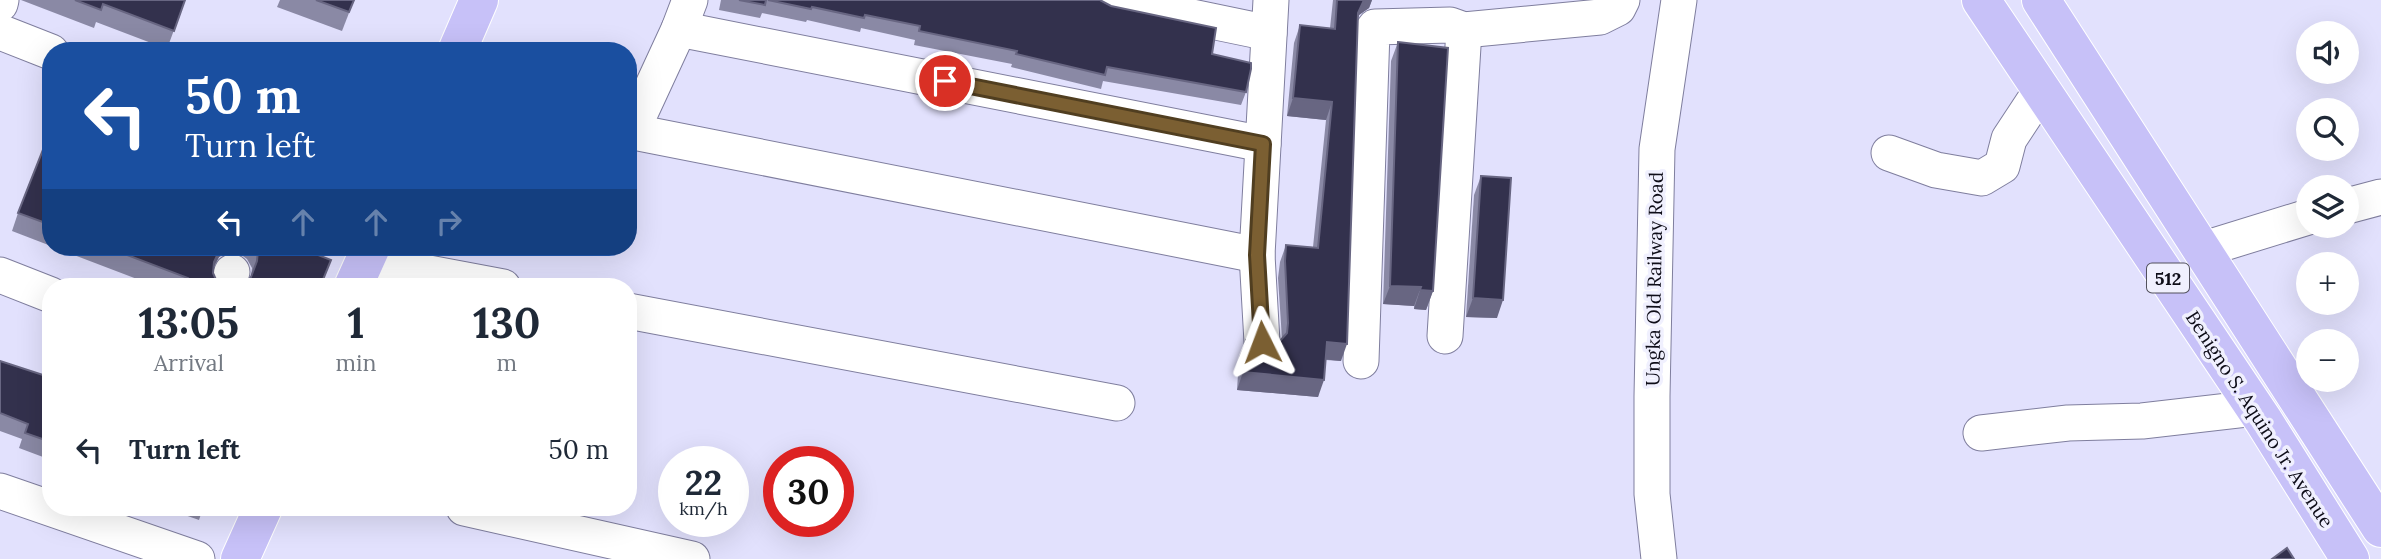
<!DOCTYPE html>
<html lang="en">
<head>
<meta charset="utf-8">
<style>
  body { margin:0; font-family:Lora,serif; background:#f2f2f3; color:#1f2937; height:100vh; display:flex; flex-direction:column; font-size:26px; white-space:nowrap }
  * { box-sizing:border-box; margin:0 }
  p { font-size:23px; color:#747a83 }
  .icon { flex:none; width:38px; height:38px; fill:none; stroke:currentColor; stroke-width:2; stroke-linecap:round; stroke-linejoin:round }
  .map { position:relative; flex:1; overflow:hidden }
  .sheet { position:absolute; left:42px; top:278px; width:595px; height:238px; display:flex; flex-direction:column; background:#fff; border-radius:28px; box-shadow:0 7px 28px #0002 }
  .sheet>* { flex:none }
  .banner { position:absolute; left:42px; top:42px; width:595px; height:214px; border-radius:28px; box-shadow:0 7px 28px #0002; background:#1a4fa0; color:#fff; overflow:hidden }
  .tools { position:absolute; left:2296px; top:21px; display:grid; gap:14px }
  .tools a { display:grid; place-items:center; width:63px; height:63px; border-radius:50%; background:#fff; box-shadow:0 7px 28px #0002; font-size:35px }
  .speed { position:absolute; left:658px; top:446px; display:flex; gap:14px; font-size:35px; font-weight:700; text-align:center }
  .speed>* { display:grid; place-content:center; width:91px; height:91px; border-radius:50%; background:#fff; box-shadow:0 7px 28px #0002; line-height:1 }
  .speed small { font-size:18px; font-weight:400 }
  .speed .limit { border:10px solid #d22; background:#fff; color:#111 }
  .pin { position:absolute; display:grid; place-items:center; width:60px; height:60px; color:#fff; margin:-30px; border:4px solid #fff; border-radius:50%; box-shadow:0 2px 7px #0007 }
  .me { position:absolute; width:77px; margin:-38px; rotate:357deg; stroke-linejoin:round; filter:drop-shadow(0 0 5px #0008) }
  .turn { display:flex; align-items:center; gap:24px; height:147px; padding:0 28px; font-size:32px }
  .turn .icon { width:91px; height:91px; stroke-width:2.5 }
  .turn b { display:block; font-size:49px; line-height:60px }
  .lanes { display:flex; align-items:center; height:66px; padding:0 28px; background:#0003; justify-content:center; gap:35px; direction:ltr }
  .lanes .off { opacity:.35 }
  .eta { display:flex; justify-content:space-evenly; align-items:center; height:119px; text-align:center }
  .eta b { font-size:42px; font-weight:700; line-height:49px }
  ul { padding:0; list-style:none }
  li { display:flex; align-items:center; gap:21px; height:105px; padding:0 28px }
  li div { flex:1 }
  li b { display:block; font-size:26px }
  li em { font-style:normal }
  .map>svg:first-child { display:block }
</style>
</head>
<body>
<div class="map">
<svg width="2381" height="559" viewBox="0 0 2381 559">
  <rect width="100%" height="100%" fill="#e2e1fd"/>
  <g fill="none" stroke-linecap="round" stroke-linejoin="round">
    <!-- minor casing -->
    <g stroke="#7f7e9e" stroke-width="37">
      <g id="minor">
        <polyline points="690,0 679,29 636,122 636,128 639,133 1257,255"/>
        <polyline points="1110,0 1269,33"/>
        <polyline points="0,4 1,0"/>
        <polyline points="679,29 1263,144"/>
        <polyline points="0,32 51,52"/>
        <polyline points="1889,153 1936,170 1982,178 2002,166 2009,139 2042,89"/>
        <polyline points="2347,206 2381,197"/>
        <polyline points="2201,250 2308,217"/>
        <polyline points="365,261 503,287"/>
        <polyline points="0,275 51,295"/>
        <polyline points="226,287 232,272"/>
        <polyline points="628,311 1117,403"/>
        <polyline points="1445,336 1464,30"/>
        <polyline points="1262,342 1257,255 1271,0"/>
        <polyline points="1361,361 1372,31 1375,27 1450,25 1464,30 1600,17 1618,8 1622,0"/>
        <polyline points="1981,433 2068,423 2142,421 2255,408"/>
        <polyline points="0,491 197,559"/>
        <polyline points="464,508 692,559"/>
        <polyline points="1659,559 1652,494 1652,396 1657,149 1679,0"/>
      </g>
    </g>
    <!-- major casing -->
    <g stroke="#fff" stroke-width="40">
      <g id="major">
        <polyline points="1981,0 2263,420 2350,559"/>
        <polyline points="2041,0 2381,528"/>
        <polyline points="457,51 479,0"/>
        <polyline points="353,287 371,247"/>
        <polyline points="240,559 263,508"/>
      </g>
    </g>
    <!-- minor -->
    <use href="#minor" stroke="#fff" stroke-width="35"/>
    <!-- major -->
    <use href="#major" stroke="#c7c1f8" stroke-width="38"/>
  </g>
  <!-- wall -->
  <g fill="#8a89a5">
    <polygon points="21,0 185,0 167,49 96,22 94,28"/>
    <polygon points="280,0 354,0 342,31 277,7"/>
    <polygon points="721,0 1100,0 1212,54 1246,92 1241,105 1103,81 1101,89 1011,67 1012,64 914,45 915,40 861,28 860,32 807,20 806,22 762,13 760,18 719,10"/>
    <polygon points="1333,0 1372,0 1369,8 1359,15 1358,17 1341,361 1326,360 1318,397 1237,390 1239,357 1246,340 1270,345 1280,341 1282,339 1278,278 1280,262 1286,245 1313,247 1326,120 1287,116 1294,43 1300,25 1330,28"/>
    <polygon points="1398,42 1433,291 1426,310 1414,309 1414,306 1383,304 1391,61"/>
    <polygon points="51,138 51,246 12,231 18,213"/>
    <polygon points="1481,176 1497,318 1466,317 1474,195"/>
    <polygon points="53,247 322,247 245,284 251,277 252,268 247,259 240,254 228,252 219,257 213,268 213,273 217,282 225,287 158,287"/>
    <polygon points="0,361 46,376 51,363 51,460 19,448 22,439 0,431"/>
    <polygon points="165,508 203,508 199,520"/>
  </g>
  <!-- shaded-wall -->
  <g fill="#686682">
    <polygon points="1364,0 1372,0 1369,8 1359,15 1352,30"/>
    <polygon points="1293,98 1332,102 1326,120 1287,116"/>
    <polygon points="221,247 243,247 240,254 228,252 219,257 207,280 214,262"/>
    <polygon points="1390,286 1421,287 1414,306 1383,304"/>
    <polygon points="1420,290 1433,291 1426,310 1414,309"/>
    <polygon points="1473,298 1503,300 1497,318 1466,317"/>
    <polygon points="1327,342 1347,344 1341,361 1321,359"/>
    <polygon points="1243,372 1324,380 1318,397 1237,390"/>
  </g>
  <!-- building -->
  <g fill="#33314d" stroke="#686682" stroke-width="2">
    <polygon points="75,0 185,0 174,31 103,4 101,10"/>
    <polygon points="316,0 354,0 349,12"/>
    <polygon points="739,0 766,0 765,5"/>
    <polygon points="768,0 1100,0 1111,6 1216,28 1212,54 1251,63 1251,69 1246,92 1107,67 1105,75 1016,54 1017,51 919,31 920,26 865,15 864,18 812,7 811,9"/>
    <polygon points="1337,0 1364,0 1358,13 1347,344 1327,342 1324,380 1243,372 1246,340 1270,345 1280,341 1287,333 1288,323 1285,261 1286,245 1318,248 1332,102 1293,98 1300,25 1335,29"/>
    <polygon points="1398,42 1448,48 1433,291 1420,290 1421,287 1390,286"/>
    <polygon points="48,137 51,138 51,225 18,213"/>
    <polygon points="1481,176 1511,178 1503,300 1473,298"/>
    <polygon points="106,247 221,247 214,262 213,273 217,282 225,287 192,287 186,285 188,278"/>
    <polygon points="257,247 321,247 318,255 331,260 320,287 240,287 245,284 251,277 257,261 258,250"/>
    <polygon points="0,361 46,376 51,363 51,442 25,433 28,424 0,413"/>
    <polygon points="2287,548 2294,559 2272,559"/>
  </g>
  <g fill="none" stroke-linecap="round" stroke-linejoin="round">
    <!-- route casing -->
    <g stroke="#503e20" stroke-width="18">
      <polyline id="route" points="945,81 1263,144 1257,255 1262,342"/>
    </g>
    <!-- route -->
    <use href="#route" stroke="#7b5f32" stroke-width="12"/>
  </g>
  <g text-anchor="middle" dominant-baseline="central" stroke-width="7" stroke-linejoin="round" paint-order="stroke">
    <!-- shield labels -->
    <rect fill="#f0f0fe" stroke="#52515d" stroke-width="2" x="2147" y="263.5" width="42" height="29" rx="5"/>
    <g font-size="18" font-weight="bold" fill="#0e0d18">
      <text x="2168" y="278">512</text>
    </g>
    <!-- street labels -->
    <g font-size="19" fill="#0e0d18" stroke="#f0f0fe">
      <text transform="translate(1654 279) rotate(-89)">Ungka Old Railway Road</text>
      <text transform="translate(2260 419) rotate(57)">Benigno S. Aquino Jr. Avenue</text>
    </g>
  </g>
</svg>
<div class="tools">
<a><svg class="icon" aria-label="sound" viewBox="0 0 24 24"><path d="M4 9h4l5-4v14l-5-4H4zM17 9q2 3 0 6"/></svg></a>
<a><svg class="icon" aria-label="search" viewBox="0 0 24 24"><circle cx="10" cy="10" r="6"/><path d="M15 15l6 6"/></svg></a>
<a><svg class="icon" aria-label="layers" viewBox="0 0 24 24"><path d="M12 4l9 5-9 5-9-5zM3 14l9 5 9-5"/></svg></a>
<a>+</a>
<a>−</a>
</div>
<div class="speed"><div>22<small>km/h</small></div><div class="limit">30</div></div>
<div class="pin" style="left:945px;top:81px;background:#d93025"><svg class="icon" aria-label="arrive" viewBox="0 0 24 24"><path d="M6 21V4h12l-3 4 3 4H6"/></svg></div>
<svg class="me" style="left:1262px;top:342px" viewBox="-20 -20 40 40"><path d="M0-17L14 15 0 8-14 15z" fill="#7b5f32" stroke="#fff" stroke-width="4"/></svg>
<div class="banner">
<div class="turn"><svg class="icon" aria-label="left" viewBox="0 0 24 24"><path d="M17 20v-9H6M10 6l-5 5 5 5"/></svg><div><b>50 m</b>Turn left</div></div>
<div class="lanes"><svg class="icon" aria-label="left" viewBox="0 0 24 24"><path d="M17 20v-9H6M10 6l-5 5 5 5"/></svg><svg class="icon off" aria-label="ahead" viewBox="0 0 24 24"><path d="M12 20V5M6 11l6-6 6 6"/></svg><svg class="icon off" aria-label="ahead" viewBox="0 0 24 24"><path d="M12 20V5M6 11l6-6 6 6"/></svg><svg class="icon off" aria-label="right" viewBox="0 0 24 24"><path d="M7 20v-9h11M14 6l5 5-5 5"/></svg></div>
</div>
<section class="sheet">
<div class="eta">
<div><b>13:05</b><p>Arrival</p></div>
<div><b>1</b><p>min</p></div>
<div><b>130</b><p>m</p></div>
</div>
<ul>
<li><svg class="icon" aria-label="left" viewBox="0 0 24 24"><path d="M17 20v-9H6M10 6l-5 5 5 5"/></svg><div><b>Turn left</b></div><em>50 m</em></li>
</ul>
</section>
</div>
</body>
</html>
